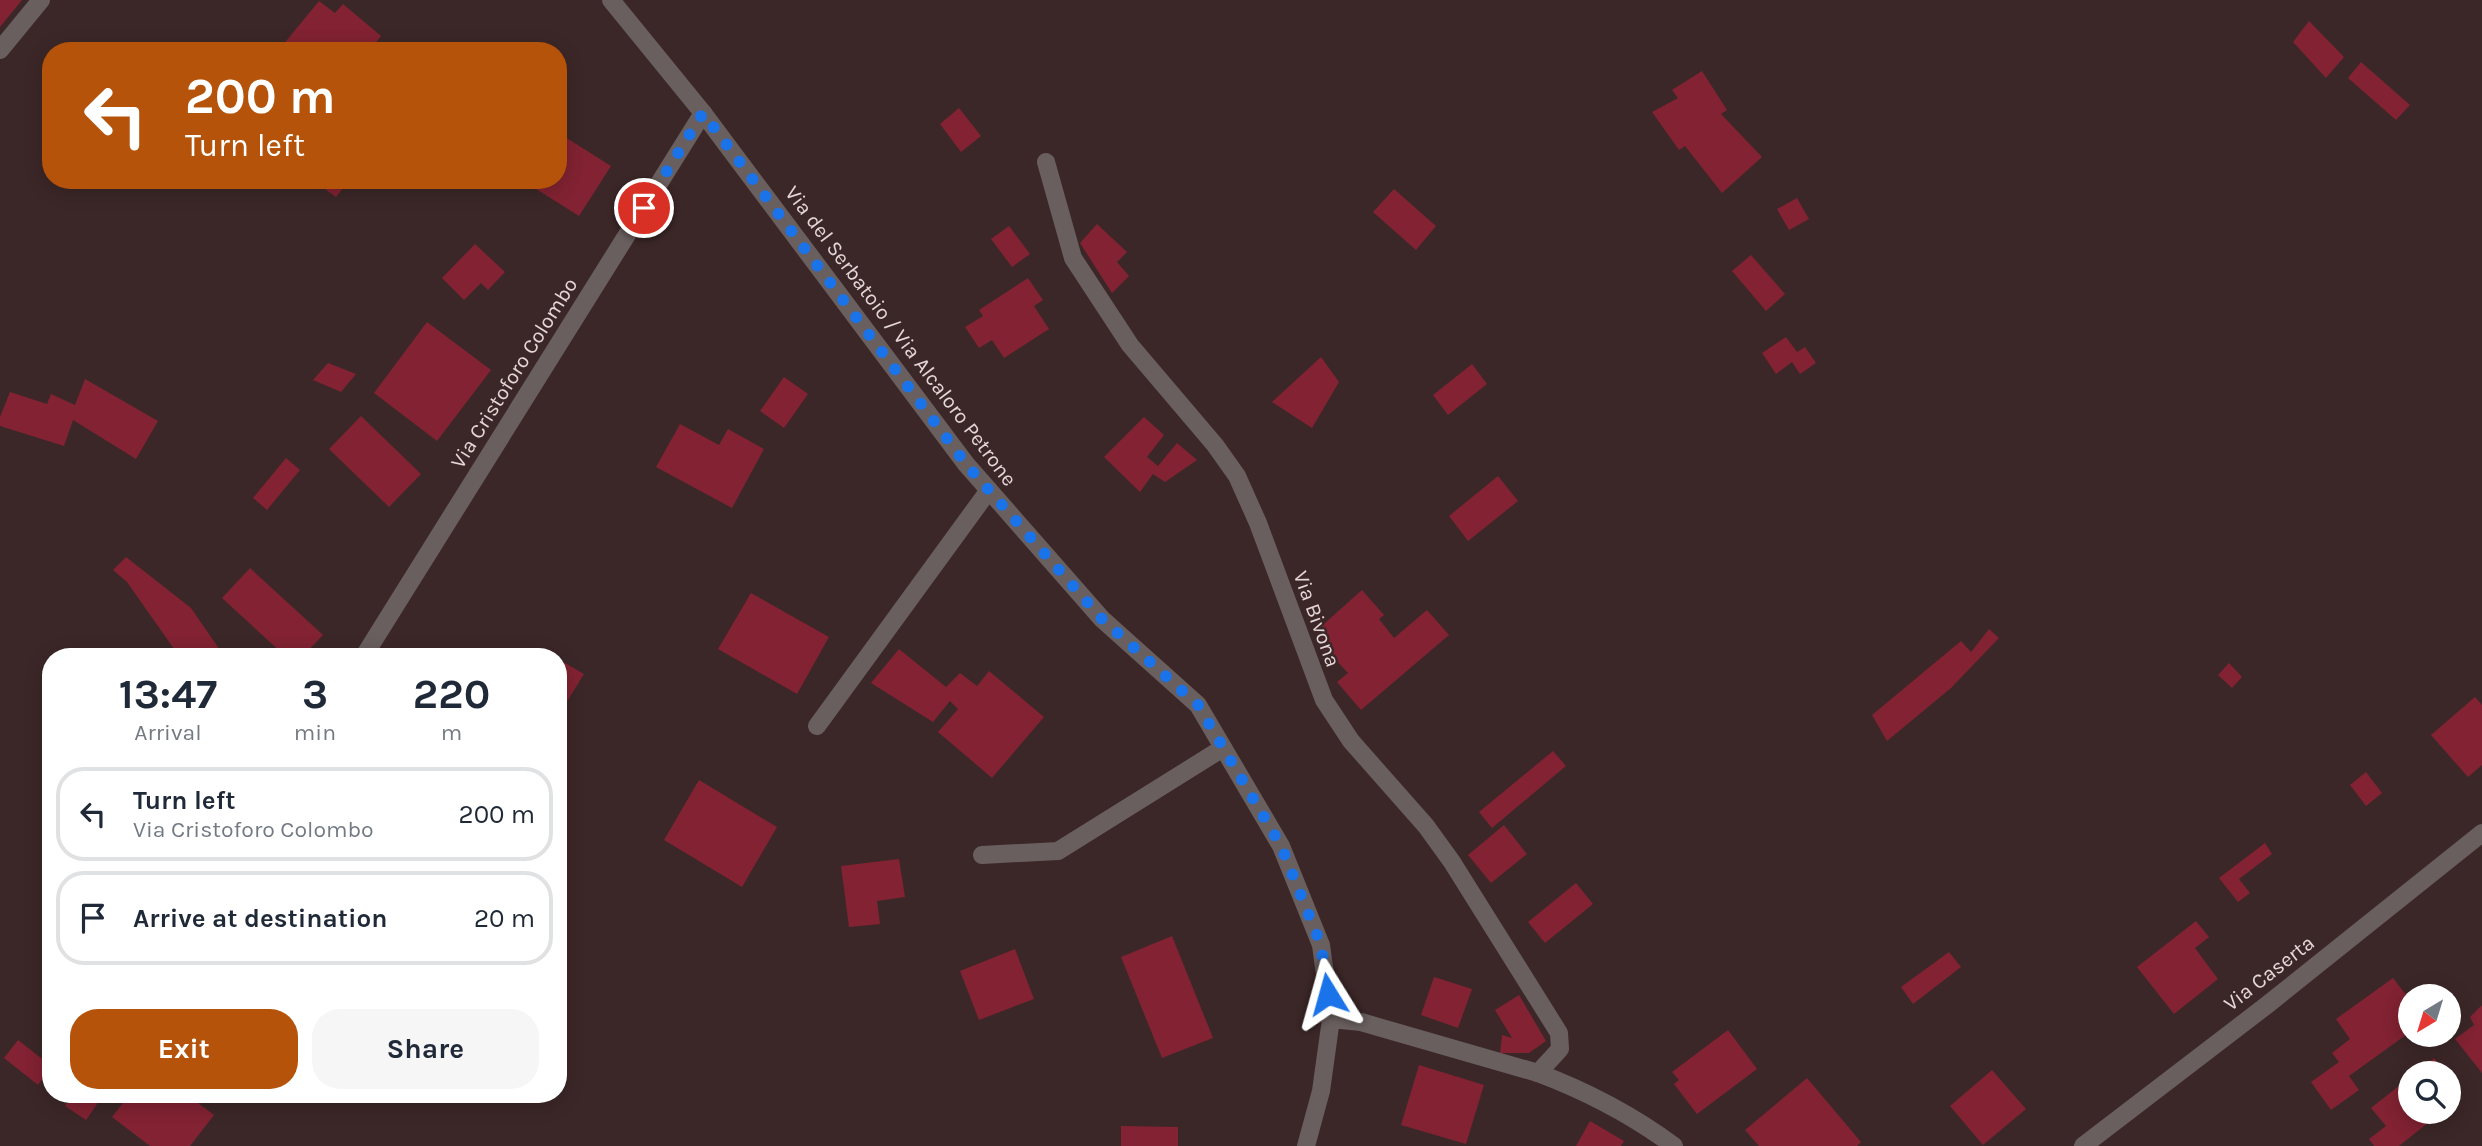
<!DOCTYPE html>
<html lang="en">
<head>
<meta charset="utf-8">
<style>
  body { margin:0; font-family:Karla,sans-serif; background:#f6f6f7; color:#1f2937; height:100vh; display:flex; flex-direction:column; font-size:26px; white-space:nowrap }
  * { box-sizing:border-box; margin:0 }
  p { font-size:23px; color:#747a83 }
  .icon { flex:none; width:38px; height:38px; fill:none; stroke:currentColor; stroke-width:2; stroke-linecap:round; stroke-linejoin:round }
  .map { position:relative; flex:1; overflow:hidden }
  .side { position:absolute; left:42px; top:648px; width:525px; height:455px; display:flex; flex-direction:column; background:#fff; border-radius:28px; box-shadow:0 4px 18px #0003 }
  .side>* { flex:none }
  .banner { position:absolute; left:42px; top:42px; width:525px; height:147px; border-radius:28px; box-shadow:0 4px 18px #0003; background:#b45309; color:#fff; overflow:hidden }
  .needle { width:46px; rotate:218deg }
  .controls { position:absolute; left:2398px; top:984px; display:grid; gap:14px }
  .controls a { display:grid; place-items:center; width:63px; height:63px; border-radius:50%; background:#fff; box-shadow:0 4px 18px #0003; font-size:35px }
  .pin { position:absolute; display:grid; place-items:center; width:60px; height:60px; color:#fff; margin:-30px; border:4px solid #fff; border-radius:50%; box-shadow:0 2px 7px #0007 }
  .me { position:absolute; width:77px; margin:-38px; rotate:352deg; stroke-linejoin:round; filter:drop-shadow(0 0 5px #0008) }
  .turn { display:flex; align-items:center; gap:24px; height:147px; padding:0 28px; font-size:32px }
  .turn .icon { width:91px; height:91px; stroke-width:2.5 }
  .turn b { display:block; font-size:49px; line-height:60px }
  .eta { display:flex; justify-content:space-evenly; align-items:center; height:119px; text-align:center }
  .eta b { font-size:42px; font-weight:700; line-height:49px }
  .button { display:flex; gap:14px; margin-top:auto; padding:14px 28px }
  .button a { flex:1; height:80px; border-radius:28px; background:#b45309; color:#fff; font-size:28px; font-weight:700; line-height:80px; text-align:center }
  .button a+a { background:#f6f6f7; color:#1f2937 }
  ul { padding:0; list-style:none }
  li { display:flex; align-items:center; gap:21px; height:94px; margin:0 14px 10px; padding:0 14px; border:4px solid #e0e1e3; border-radius:28px }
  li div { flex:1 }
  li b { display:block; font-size:26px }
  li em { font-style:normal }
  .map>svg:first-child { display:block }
</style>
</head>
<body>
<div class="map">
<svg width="2482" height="1146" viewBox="0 0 2482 1146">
  <rect width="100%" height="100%" fill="#3c2728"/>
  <!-- building -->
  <g fill="#822232">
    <polygon points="0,0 22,0 0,27"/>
    <polygon points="319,1 335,13 343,4 381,36 369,51 278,51"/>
    <polygon points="2309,21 2344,57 2326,78 2293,42"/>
    <polygon points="2361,62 2410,105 2396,120 2348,78"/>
    <polygon points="1702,71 1727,110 1721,114 1762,157 1722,193 1685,146 1679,150 1652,112 1678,98 1672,90"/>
    <polygon points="959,108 981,136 961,152 940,124"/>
    <polygon points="565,137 611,166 579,216 533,187 537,180 558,180 558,147"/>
    <polygon points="317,180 349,180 336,197 315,182"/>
    <polygon points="1394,189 1436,226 1416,250 1373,212"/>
    <polygon points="1797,198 1809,219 1789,230 1777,209"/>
    <polygon points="1097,224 1127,252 1117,262 1129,276 1112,293 1080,243"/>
    <polygon points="1009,226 1030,254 1012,267 991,239"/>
    <polygon points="475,244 505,272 488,290 481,283 464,300 442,278"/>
    <polygon points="1751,255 1785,294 1766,311 1732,271"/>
    <polygon points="1028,278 1043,300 1034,306 1049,329 1004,358 992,340 979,348 965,327 983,316 979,310"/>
    <polygon points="427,322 491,370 437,441 374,393"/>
    <polygon points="1786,337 1797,352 1805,347 1816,363 1800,374 1792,362 1776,374 1762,353"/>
    <polygon points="1321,357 1339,382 1312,428 1272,402"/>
    <polygon points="328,363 356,374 341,392 313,380"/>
    <polygon points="1472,364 1487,384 1448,415 1433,395"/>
    <polygon points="784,377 808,394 784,428 760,411"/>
    <polygon points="85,379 158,421 136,459 73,420 64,446 0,426 0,417 10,392 47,404 51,394 75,405"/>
    <polygon points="361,416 421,474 389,507 329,449"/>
    <polygon points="1144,417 1164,435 1147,457 1158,466 1177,443 1197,460 1165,482 1153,474 1140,492 1104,457"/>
    <polygon points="680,424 719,445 728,429 764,449 732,508 656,467"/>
    <polygon points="286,458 300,470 267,510 253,498"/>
    <polygon points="1498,476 1518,501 1468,541 1449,516"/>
    <polygon points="126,557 191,608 222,653 217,656 179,656 127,582 113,570"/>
    <polygon points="250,568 323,635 303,656 285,656 222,598"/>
    <polygon points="1362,590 1384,615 1379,619 1394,638 1427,610 1449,635 1361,710 1337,682 1348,673 1334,658 1328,664 1316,631"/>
    <polygon points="751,593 829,637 797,694 718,649"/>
    <polygon points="1989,629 1999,638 1951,688 1887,741 1872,715 1961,641 1971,652"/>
    <polygon points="899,649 946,687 960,673 977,686 989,671 1044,717 992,778 938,732 958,709 950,701 933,722 871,683"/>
    <polygon points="558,659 584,674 558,716"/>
    <polygon points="2229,663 2242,677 2232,688 2218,675"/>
    <polygon points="2475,697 2482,705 2482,765 2468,777 2431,735"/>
    <polygon points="1553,751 1566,766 1492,828 1479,812"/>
    <polygon points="2366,772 2382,793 2366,806 2350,785"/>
    <polygon points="699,780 777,827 742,887 664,840"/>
    <polygon points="1504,825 1527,854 1491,883 1468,855"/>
    <polygon points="2265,843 2272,854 2239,879 2250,893 2238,902 2219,878"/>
    <polygon points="899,859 905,897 877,901 880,924 849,927 841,866"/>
    <polygon points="1576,883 1593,904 1545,943 1528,922"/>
    <polygon points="2196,921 2209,937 2195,948 2218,979 2174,1014 2137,967"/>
    <polygon points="1172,936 1213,1038 1162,1058 1121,957"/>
    <polygon points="1015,949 1034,999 979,1020 960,971"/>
    <polygon points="1949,952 1961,967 1913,1004 1901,987"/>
    <polygon points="1434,977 1472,989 1458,1028 1421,1015"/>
    <polygon points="2393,978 2410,1000 2410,1032 2349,1076 2359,1090 2331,1110 2311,1082 2339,1062 2332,1053 2350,1039 2336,1019"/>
    <polygon points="1519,995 1546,1041 1529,1053 1500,1053 1502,1035 1512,1038 1495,1010"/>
    <polygon points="2482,1005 2482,1073 2455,1039 2474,1025 2470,1017"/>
    <polygon points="1728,1030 1757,1069 1697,1114 1674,1084 1679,1080 1672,1072"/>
    <polygon points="18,1040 51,1066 38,1085 4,1058"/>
    <polygon points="2434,1058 2445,1073 2415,1073"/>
    <polygon points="1419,1065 1484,1085 1466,1144 1401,1125"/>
    <polygon points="1992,1070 2026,1109 1983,1145 1950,1106"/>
    <polygon points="2448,1076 2457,1087 2448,1094"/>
    <polygon points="2410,1077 2410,1111 2443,1111 2399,1146 2374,1146 2369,1139 2386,1126 2371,1108"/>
    <polygon points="1807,1078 1861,1142 1857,1146 1759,1146 1745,1130"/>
    <polygon points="73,1094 104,1094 86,1120 65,1106"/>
    <polygon points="130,1094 186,1094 214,1115 190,1146 150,1146 112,1117"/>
    <polygon points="1590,1121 1624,1141 1621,1146 1576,1146"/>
    <polygon points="1121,1126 1178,1127 1178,1146 1121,1146"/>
  </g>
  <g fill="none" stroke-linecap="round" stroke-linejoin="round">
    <!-- minor -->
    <g stroke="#6a5f5f" stroke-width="18">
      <polyline points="0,50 41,0"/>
      <polyline points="1046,162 1073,258 1130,345 1215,445 1237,476 1258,523 1324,700 1351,741 1426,826 1452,862 1559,1033 1560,1049 1538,1073"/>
      <polyline points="364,656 703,113"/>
      <polyline points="817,726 989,490"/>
      <polyline points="982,855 1058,851 1223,748"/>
      <path d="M 1331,1019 L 1361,1022 L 1538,1073 C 1586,1091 1632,1115 1674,1146"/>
      <polyline points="2083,1146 2267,1005 2482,833"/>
    </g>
    <!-- tertiary -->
    <polyline stroke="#6a5f5f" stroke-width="18" points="611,0 703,113 966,464 1102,619 1198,705 1281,846 1321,945 1331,1019 1321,1091 1306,1146"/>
  </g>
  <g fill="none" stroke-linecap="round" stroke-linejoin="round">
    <!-- route -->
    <polyline stroke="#1a73e8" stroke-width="12" stroke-dasharray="0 21.6" points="644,208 703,113 966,464 1102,619 1198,705 1281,846 1321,945 1328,994"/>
  </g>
  <g text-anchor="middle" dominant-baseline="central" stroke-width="5" stroke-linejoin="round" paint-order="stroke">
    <!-- street labels -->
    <g font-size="21" fill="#e5d6d7" stroke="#3c2728">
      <text transform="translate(901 336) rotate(53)">Via del Serbatoio / Via Alcaloro Petrone</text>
      <text transform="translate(514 373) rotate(-58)">Via Cristoforo Colombo</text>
      <text transform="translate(1317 619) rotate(70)">Via Bivona</text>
      <text transform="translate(2269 973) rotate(-38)">Via Caserta</text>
    </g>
  </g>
</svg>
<div class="controls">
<a><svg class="needle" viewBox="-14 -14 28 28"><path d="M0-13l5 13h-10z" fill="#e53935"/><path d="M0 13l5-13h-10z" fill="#747a83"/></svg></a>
<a><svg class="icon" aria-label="search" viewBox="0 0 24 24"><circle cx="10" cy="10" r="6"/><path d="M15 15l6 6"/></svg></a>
</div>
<div class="pin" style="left:644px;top:208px;background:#d93025"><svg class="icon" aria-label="arrive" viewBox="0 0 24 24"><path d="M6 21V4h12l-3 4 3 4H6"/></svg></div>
<svg class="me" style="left:1328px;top:994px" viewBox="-20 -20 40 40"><path d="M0-17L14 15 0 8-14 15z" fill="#1a73e8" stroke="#fff" stroke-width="4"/></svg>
<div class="banner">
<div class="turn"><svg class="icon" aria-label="left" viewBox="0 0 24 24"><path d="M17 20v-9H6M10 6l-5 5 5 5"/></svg><div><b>200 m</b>Turn left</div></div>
</div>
<section class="side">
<div class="eta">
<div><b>13:47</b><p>Arrival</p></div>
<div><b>3</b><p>min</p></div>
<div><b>220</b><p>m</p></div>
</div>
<ul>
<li><svg class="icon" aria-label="left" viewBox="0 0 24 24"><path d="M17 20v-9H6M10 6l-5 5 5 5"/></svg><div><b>Turn left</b><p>Via Cristoforo Colombo</p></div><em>200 m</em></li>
<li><svg class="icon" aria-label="arrive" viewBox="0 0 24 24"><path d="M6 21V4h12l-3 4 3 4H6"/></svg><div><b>Arrive at destination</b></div><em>20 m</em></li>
</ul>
<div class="button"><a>Exit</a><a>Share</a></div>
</section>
</div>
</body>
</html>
